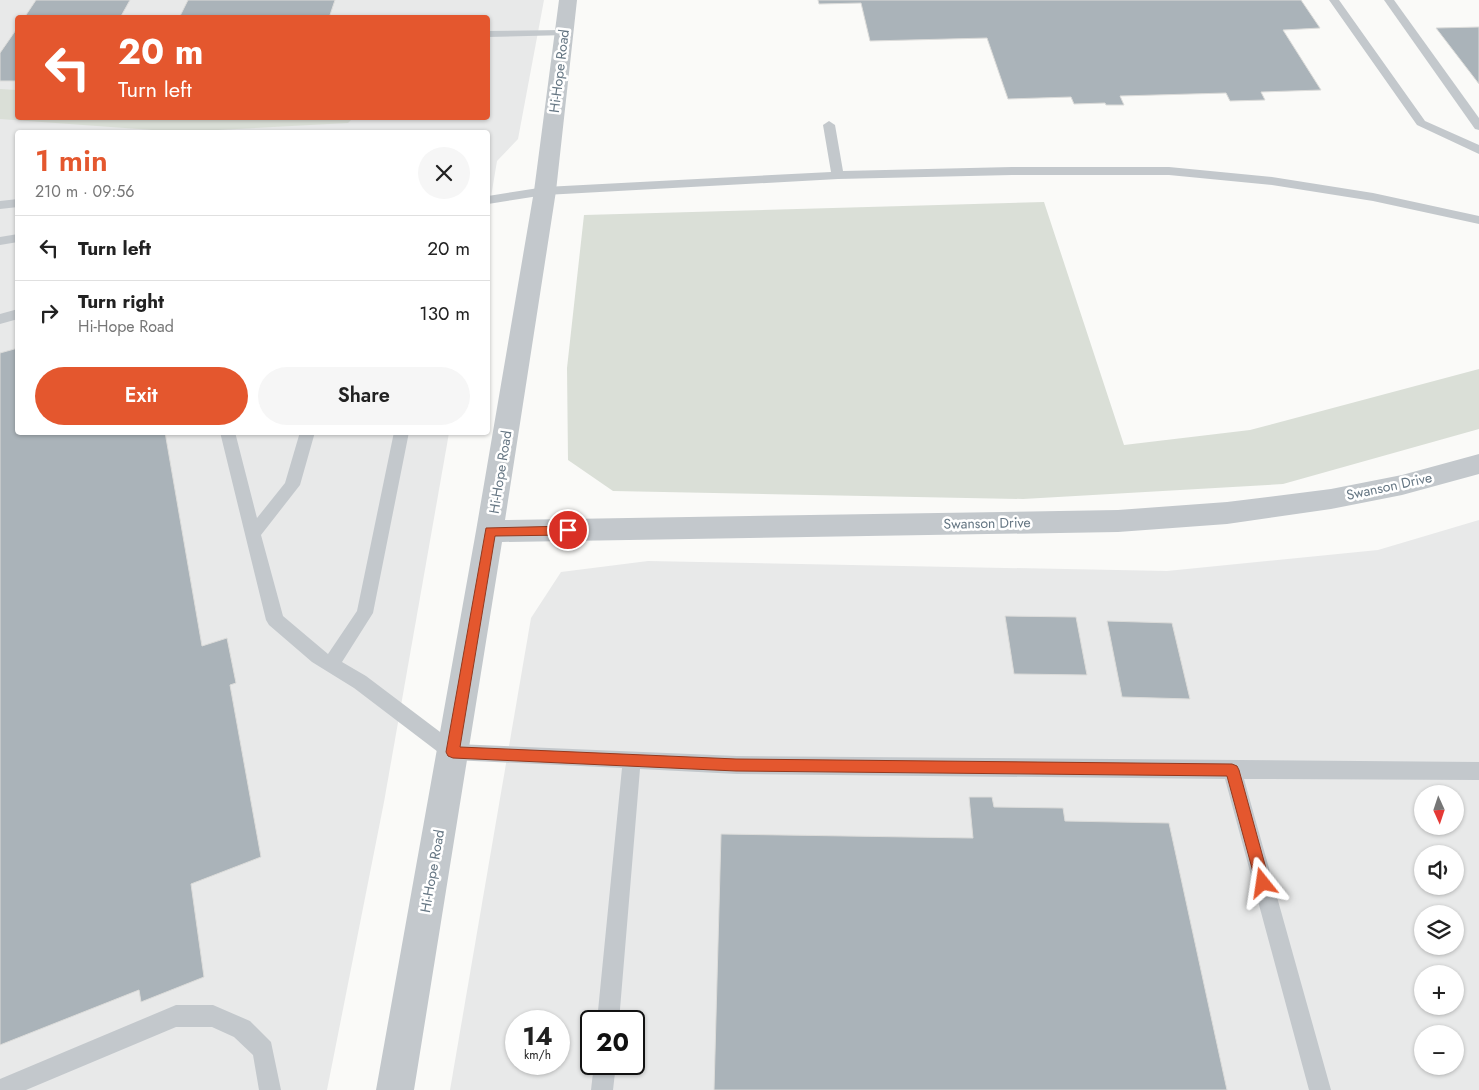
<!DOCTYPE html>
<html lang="en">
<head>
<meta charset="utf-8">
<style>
  body { margin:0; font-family:Jost,sans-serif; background:#f6f6f6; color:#222; height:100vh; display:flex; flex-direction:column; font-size:19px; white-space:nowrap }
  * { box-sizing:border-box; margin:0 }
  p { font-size:16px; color:#767676 }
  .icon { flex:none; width:28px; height:28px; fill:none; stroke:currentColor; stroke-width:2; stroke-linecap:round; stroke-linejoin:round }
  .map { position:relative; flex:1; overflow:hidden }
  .side { position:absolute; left:15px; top:130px; width:475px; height:305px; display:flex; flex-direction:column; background:#fff; border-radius:5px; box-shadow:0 1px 4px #0004 }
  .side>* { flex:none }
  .hud { position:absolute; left:15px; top:15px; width:475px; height:105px; border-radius:5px; box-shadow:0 1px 4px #0004; background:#e4572e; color:#fff; overflow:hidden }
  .needle { width:32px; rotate:177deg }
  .controls { position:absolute; left:1414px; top:785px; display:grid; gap:10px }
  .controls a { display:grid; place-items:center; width:50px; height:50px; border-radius:50%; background:#fff; box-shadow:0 1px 4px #0004; font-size:25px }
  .speed { position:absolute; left:505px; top:1010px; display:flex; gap:10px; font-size:25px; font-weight:700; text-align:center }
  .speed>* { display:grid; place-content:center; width:65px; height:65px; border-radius:50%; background:#fff; box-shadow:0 1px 4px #0004; line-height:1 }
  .speed small { font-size:12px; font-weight:400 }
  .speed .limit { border:2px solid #111; border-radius:8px; background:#fff; color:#111 }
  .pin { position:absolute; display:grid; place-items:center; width:42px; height:42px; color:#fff; margin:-21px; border:2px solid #fff; border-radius:50%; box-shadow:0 1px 5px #0007 }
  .me { position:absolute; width:55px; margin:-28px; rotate:345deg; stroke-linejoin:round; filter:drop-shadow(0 0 4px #0008) }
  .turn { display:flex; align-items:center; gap:18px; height:105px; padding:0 20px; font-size:22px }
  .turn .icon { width:65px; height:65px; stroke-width:2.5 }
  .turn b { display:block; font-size:35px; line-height:42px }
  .round { display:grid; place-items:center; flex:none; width:52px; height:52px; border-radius:26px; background:#f6f6f6 }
  .headline { display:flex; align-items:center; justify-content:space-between; height:85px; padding:0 20px }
  h1 { font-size:30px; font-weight:600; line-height:38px; color:#e4572e }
  .action { display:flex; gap:10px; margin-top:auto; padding:10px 20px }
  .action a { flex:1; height:58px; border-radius:30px; background:#e4572e; color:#fff; font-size:20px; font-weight:600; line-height:58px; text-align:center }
  .action a+a { background:#f6f6f6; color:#222 }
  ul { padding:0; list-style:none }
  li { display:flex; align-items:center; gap:15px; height:65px; padding:0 20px; border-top:1px solid #e0e0e0 }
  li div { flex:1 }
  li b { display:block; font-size:19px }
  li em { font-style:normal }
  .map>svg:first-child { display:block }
</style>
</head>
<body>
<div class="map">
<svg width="1479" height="1090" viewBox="0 0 1479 1090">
  <rect width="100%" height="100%" fill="#fafaf8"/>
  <!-- built -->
  <g fill="#e8e9e9" fill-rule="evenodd">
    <path d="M 0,0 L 544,0 L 518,139 L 497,161 L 488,215 L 488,132 L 18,132 L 18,432 L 449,433 L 384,802 L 327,1090 L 0,1090 ZM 18,18 L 488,18 L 488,118 L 18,118 Z"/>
    <path d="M 1479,520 L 1479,1090 L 450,1090 L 531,618 L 561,572 L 648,561 L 1167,571 L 1378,550 ZM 1422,794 L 1455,794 L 1455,826 L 1422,826 ZM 1422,854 L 1455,854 L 1455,886 L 1422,886 ZM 1422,914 L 1455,914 L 1455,946 L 1422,946 ZM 1422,974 L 1455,974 L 1455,1006 L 1422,1006 ZM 516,1021 L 559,1021 L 559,1064 L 516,1064 ZM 591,1021 L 634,1021 L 634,1064 L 591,1064 ZM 1422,1034 L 1455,1034 L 1455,1066 L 1422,1066 Z"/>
  </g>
  <!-- green -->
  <g fill="#dadfd7">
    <polygon points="0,89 17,90 18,118 353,118 348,123 180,132 0,119"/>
    <polygon points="1044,202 1124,445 1250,430 1479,369 1479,429 1283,484 1023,499 613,491 568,460 567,368 584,215"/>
  </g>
  <!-- building -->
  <g fill="#aab3b9" stroke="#dcdcda">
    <polygon points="36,0 130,0 120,18 24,18"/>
    <polygon points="188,0 335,0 329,18 179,18"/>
    <polygon points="818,0 1301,0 1320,28 1283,30 1321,90 1261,92 1265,100 1230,101 1226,93 1120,96 1124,105 1106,105 1105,103 1074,104 1071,97 1008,99 987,38 870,41 861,3 819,4"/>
    <polygon points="18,27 18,81 0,81 0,53"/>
    <polygon points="1479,27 1479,84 1436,28"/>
    <polygon points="18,348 18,432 165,432 202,646 227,638 236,683 230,685 261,857 191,884 204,977 141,1002 139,990 0,1045 0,353"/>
    <polygon points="1005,616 1076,617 1087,675 1014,674"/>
    <polygon points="1107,621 1172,623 1190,699 1122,697"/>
    <polygon points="969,797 992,797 994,807 1063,808 1065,821 1169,823 1227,1090 714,1090 721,834 973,838"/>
  </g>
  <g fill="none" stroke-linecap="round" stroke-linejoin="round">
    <!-- service -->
    <g fill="#c3c8cc" fill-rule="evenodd">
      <polygon points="1329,0 1339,0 1425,121 1479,145 1479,154 1417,125"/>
      <polygon points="1384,0 1394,0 1479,118 1479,130 1475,129"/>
      <polygon points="563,30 568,33 567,35 488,37 488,31"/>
      <polygon points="829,121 835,125 843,171 1012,167 1169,167 1272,177 1373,193 1479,216 1479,224 1373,201 1272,185 1169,175 1012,175 838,179 545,195 488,204 488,196 545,187 831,172 823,125"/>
      <polygon points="18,199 18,207 0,209 0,201"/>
      <polygon points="18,234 18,242 0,245 0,237"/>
      <polygon points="18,309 18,319 0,324 0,314"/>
      <polygon points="220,432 235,432 257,518 285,483 300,432 315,432 300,485 261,535 283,616 328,654 357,611 394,432 409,432 373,613 342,662 366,676 456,744 737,756 1479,762 1479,780 1244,779 1331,1090 1309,1090 1225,779 737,774 640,769 619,1021 597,1021 622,768 453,760 446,758 354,688 312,662 269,625 266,620"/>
      <polygon points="176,1005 213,1005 250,1021 271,1042 281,1090 259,1090 253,1055 234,1037 212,1027 176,1027 26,1090 0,1090 0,1079"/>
      <polygon points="594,1064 616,1064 613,1090 591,1090"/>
    </g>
    <!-- tertiary -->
    <polygon fill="#c3c8cc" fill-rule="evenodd" points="559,0 577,0 556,191 505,520 1118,510 1227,502 1331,489 1402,475 1479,454 1479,474 1402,495 1331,509 1227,524 1118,532 502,542 414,1090 376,1090 476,531 534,191"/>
  </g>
  <!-- route -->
  <polygon fill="#e4572e" stroke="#94391e" points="568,526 574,530 568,535 495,536 460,747 736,759 1232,764 1237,766 1239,770 1270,883 1268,888 1263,890 1258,888 1256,883 1227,776 736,771 453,758 448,756 446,752 486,528"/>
  <g text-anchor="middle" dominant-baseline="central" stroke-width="5" stroke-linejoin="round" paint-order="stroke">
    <!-- street labels -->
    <g font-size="14" fill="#657683" stroke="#fff">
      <text transform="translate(559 71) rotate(-83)">Hi-Hope Road</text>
      <text transform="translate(500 472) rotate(-81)">Hi-Hope Road</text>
      <text transform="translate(1389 486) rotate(-12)">Swanson Drive</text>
      <text transform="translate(987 523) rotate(-1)">Swanson Drive</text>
      <text transform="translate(432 871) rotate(-80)">Hi-Hope Road</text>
    </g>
  </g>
</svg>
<div class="controls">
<a><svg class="needle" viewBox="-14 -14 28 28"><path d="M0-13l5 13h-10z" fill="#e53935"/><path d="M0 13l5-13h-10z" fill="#767676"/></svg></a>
<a><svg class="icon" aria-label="sound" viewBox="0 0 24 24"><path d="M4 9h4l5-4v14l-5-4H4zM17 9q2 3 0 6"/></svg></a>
<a><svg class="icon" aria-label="layers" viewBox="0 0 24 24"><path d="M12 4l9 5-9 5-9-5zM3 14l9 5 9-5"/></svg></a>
<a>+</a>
<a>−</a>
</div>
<div class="speed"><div>14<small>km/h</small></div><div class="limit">20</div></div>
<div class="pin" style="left:568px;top:530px;background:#d93025"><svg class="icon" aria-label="arrive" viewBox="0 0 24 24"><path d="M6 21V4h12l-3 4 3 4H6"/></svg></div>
<svg class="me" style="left:1263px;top:883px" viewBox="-20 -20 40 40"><path d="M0-17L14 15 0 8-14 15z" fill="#e4572e" stroke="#fff" stroke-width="4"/></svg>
<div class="hud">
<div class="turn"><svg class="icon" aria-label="left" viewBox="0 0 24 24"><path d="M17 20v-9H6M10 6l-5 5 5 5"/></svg><div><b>20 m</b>Turn left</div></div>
</div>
<section class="side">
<div class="headline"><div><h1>1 min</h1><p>210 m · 09:56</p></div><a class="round"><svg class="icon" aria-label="close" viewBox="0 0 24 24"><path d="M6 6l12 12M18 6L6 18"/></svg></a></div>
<ul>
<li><svg class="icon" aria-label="left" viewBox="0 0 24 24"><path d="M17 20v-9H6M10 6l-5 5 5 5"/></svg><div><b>Turn left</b></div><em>20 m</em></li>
<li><svg class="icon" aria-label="right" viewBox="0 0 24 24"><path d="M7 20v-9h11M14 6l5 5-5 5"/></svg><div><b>Turn right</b><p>Hi-Hope Road</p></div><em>130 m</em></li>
</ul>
<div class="action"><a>Exit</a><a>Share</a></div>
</section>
</div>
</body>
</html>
